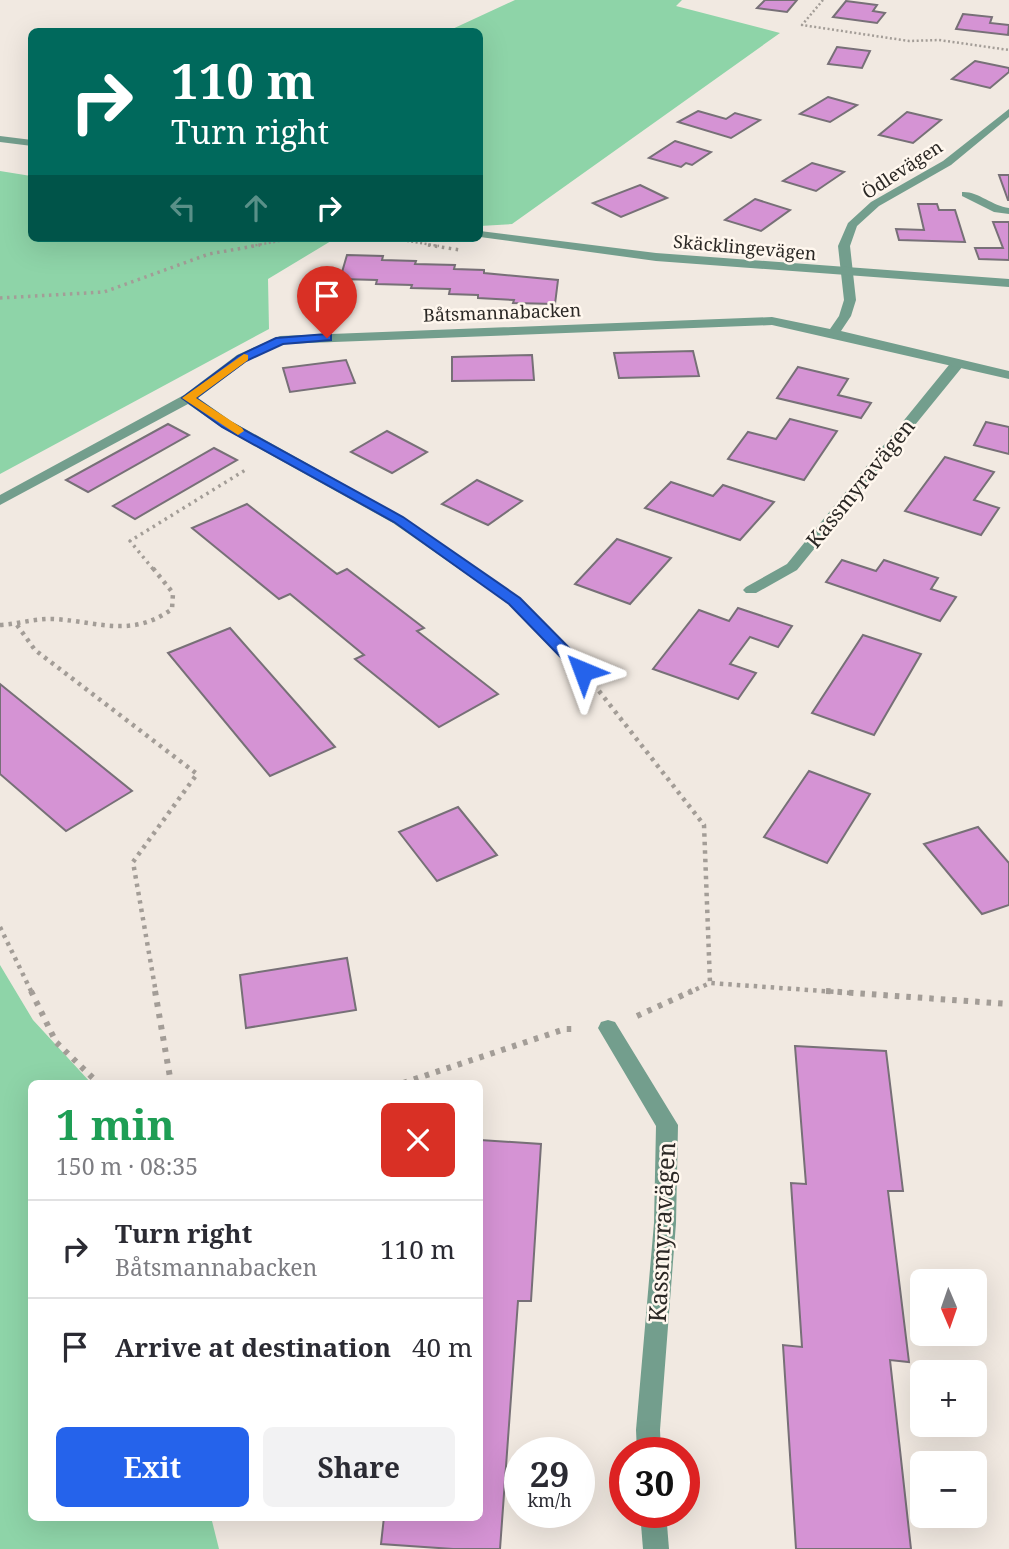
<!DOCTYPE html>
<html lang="en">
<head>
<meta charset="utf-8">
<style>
  body { margin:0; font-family:"Noto Serif",serif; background:#f2f2f3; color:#2b2b33; height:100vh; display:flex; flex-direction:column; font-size:26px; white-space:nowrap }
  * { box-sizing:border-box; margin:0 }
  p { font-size:23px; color:#7c7c81 }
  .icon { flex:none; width:38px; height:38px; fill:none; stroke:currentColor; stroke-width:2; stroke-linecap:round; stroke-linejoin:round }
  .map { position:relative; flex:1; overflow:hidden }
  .details { position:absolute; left:28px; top:1080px; width:455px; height:441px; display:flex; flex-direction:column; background:#fff; border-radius:10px; box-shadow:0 7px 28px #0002 }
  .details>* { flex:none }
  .banner { position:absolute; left:28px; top:28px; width:455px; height:214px; border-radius:10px; box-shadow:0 7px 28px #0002; background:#00695c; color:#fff; overflow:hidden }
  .needle { width:46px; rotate:178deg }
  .fabs { position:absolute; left:910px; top:1269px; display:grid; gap:14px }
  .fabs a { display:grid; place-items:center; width:77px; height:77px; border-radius:10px; background:#fff; box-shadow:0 7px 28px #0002; font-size:35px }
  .speed { position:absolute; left:504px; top:1437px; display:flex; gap:14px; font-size:35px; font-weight:700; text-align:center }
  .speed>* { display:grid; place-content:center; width:91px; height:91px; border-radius:50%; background:#fff; box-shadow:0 7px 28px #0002; line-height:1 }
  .speed small { font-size:18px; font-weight:400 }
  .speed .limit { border:10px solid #d22; background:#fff; color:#111 }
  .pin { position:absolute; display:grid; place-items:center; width:60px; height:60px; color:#fff; margin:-72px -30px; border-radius:50% 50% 50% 0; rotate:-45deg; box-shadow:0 0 7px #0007 }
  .pin .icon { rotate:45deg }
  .me { position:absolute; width:77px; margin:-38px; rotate:316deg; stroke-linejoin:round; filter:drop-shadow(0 0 5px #0008) }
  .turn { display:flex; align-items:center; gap:24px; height:147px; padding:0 28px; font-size:32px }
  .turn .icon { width:91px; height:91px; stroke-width:2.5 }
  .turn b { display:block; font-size:49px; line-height:60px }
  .lanes { display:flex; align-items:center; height:66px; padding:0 28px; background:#0003; justify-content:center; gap:35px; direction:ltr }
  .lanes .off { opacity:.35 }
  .round { display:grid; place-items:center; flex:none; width:74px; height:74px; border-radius:10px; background:#f2f2f3 }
  .summary { display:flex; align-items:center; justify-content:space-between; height:119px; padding:0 28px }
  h1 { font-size:42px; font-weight:700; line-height:52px; color:#1e9e55 }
  .primary-button { display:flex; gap:14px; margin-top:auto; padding:14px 28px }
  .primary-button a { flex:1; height:80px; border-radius:10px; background:#2563eb; color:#fff; font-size:28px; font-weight:700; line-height:80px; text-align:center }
  .primary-button a+a { background:#f2f2f3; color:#2b2b33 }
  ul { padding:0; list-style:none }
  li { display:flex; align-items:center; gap:21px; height:98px; padding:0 28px; border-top:2px solid #e1e1e2 }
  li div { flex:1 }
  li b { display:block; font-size:26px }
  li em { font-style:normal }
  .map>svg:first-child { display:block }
</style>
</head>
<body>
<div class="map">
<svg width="1009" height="1549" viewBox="0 0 1009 1549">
  <rect width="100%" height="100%" fill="#f1e9e1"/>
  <!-- green -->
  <g fill="#8ed4a8">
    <polygon points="515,0 682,0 676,6 780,33 512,224 480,226 480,32 448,31"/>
    <polygon points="0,171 31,176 32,238 336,238 268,279 269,329 0,474"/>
    <polygon points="0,965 33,1020 91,1083 32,1083 32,1517 211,1517 219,1549 0,1549"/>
  </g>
  <!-- building -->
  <g fill="#d593d4" stroke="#777077" stroke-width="2">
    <polygon points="765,0 797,0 787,12 757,8"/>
    <polygon points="846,1 877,5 873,11 885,13 877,23 833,17"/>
    <polygon points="963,14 992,17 990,23 1009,25 1008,35 956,29"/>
    <polygon points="837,47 870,51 862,68 828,64"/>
    <polygon points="975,61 1009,68 1009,72 990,88 952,79"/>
    <polygon points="828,97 857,105 830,122 800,114"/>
    <polygon points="698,111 726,119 735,113 760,120 731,138 678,122"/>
    <polygon points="907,112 941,120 913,143 879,135"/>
    <polygon points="675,141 711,152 692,165 686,163 681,167 649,158"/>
    <polygon points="812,163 844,172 816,191 783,181"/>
    <polygon points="999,175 1009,175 1009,200 1008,200"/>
    <polygon points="640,185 667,198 621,217 593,203"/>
    <polygon points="755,199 790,210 761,231 725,220"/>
    <polygon points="918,204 937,204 939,210 955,210 965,242 899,240 896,229 924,230"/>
    <polygon points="993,222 1009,222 1009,260 979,259 975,248 1003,248"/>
    <polygon points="347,255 383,256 382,260 416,261 415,264 455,265 454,269 484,270 484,273 558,280 555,304 513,303 514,300 478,298 478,295 449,294 450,289 411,288 412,285 376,284 377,280 340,279"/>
    <polygon points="693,351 699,376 619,378 614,353"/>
    <polygon points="532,355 534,380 452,381 452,357"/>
    <polygon points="346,360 355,383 290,392 283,368"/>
    <polygon points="798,367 848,379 838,395 871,403 861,418 777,398"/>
    <polygon points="790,419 837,431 804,480 728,459 748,432 776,439"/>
    <polygon points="986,422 1009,427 1009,454 974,445"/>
    <polygon points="168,424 189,435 88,492 66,480"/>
    <polygon points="387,431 427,452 392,473 351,452"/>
    <polygon points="214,448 237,460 135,519 113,506"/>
    <polygon points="945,457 994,472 974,500 999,508 981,535 905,511"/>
    <polygon points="477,480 522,501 488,525 442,504"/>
    <polygon points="671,482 713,496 723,485 774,502 740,540 645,508"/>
    <polygon points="247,504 337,574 347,569 424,628 417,631 498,694 439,727 355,659 364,655 290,594 279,599 192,528"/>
    <polygon points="617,539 671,558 630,604 575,584"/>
    <polygon points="842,560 876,571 884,560 938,578 931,589 956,597 940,621 826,582"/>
    <polygon points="738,608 792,626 778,647 750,637 730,664 756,673 738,699 653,669 699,610 729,621"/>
    <polygon points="230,628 335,747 270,776 168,653"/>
    <polygon points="863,635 921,654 874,735 812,713"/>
    <polygon points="0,684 132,791 66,831 0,774"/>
    <polygon points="809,771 870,794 827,863 764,837"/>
    <polygon points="458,807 497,855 437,881 399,832"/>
    <polygon points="978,827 1009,863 1009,905 982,914 924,844"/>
    <polygon points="347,958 356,1010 246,1028 240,975"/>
    <polygon points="795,1046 886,1051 903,1191 888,1191 909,1362 890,1360 911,1549 796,1549 783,1345 802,1347 791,1183 806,1184"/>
    <polygon points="480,1140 541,1144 531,1301 518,1301 500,1549 453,1549 381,1544 384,1517 480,1517"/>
  </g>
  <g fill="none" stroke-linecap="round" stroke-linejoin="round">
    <!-- path-far3 -->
    <g stroke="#a39d97" stroke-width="2.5" stroke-dasharray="2 2.5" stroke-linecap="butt">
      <polyline points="823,0 802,25 909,41 939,40 1009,50"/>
      <polyline points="389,238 439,246"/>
      <polyline points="251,246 297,238"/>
    </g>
    <!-- path-far2 -->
    <g stroke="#a39d97" stroke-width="3.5" stroke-dasharray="2.5 4.5" stroke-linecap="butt">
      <polyline points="428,245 460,250"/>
      <polyline points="0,298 104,292 209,254 260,245"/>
      <polyline points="153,569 130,541 247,469"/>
    </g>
    <!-- path-far1 -->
    <g stroke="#a39d97" stroke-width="4.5" stroke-dasharray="3.5 5" stroke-linecap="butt">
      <path d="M 0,625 C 19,624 36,618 55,619 C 99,622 132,638 172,609 L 173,593 L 152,567"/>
      <polyline points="17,625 35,650 197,774 133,862 156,993"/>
      <polyline points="599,691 704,825 710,983"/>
      <polyline points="0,927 32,993"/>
      <polyline points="688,993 710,983 851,993"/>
    </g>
    <!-- path -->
    <g stroke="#a39d97" stroke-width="6" stroke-dasharray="4.5 7" stroke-linecap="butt">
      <polyline points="31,991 56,1042 98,1083"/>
      <polyline points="155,991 171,1083"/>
      <polyline points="826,991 1009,1004"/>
      <polyline points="637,1016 692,991"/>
      <polyline points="403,1083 565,1029 578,1029"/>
    </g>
    <!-- service -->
    <polygon fill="#739e8d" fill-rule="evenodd" points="958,359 964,363 963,366 797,570 756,593 746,593 743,590 746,587 787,564 953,360"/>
    <!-- minor -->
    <g fill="#739e8d" fill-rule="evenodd">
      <polygon points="1009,109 1009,117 951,165 879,206 857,226 850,246 856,300 851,316 841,331 1009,371 1009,379 772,325 282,344 247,361 198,398 231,421 403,517 519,598 589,667 591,671 589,675 577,675 509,604 393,523 221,427 188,404 0,505 0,495 184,395 237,355 280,336 772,317 830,329 839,316 844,300 838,246 848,223 871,202 943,161"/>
      <path d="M 962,192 C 978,191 992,206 1009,208 L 1009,214 L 994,212 L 962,196 Z"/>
      <polygon points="608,1020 615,1022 678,1125 676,1223 660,1430 661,1452 637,1452 636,1430 654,1223 656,1126 598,1028 601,1022"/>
      <polygon points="640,1512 666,1512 669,1549 643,1549"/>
    </g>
    <!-- tertiary -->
    <g fill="#739e8d" fill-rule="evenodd">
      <polygon points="0,136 32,140 32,146 0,142"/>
      <polygon points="480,231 656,253 1009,279 1009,287 656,261 480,237"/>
    </g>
  </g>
  <!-- route -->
  <polygon fill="#2563eb" stroke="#184099" stroke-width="2" points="327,334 331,335 331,340 283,344 246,361 196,398 230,422 403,517 520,598 589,668 591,671 589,675 578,675 509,604 394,522 222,427 182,398 238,356 276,338"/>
  <!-- slow -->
  <polygon fill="#f59e0b" points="244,354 248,355 248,360 196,398 242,428 244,431 238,435 182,398"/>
  <g text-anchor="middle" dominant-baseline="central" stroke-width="5" stroke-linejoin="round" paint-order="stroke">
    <!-- far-street labels -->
    <g font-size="18" fill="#2b2825" stroke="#fff7ee">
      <text transform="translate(902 169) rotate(-33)">Ödlevägen</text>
      <text transform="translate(745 247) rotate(5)">Skäcklingevägen</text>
      <text transform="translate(502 312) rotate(-2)">Båtsmannabacken</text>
    </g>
    <!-- street labels -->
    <g font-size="21" fill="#2b2825" stroke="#fff7ee">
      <text transform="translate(860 483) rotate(-51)">Kassmyravägen</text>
    </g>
    <!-- near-street labels -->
    <g font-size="24" fill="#2b2825" stroke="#fff7ee">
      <text transform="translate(661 1232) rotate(-87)">Kassmyravägen</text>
    </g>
  </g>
</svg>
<div class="fabs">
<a><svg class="needle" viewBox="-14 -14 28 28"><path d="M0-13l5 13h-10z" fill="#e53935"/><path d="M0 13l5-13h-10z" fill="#7c7c81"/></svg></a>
<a>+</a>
<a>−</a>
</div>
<div class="speed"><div>29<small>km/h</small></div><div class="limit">30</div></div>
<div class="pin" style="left:327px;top:338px;background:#d93025"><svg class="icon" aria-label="arrive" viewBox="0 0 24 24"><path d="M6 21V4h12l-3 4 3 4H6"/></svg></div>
<svg class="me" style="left:583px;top:671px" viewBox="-20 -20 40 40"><path d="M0-17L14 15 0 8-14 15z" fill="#2563eb" stroke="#fff" stroke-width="4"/></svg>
<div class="banner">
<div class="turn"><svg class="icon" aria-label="right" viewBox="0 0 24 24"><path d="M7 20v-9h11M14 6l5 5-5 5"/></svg><div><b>110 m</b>Turn right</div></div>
<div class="lanes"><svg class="icon off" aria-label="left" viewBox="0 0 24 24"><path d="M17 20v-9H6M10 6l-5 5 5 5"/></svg><svg class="icon off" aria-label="ahead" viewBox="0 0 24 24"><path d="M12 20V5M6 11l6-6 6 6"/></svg><svg class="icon" aria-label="right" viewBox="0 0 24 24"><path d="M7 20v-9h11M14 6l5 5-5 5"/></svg></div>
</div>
<section class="details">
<div class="summary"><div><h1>1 min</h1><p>150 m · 08:35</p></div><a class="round" style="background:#d93025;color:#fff"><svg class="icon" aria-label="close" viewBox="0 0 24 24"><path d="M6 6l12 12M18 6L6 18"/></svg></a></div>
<ul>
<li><svg class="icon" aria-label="right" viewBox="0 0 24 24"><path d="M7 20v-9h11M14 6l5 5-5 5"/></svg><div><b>Turn right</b><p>Båtsmannabacken</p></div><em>110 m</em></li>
<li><svg class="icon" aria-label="arrive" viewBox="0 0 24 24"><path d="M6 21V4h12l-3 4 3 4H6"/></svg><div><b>Arrive at destination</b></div><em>40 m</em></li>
</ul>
<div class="primary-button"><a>Exit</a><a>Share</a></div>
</section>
</div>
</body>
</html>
